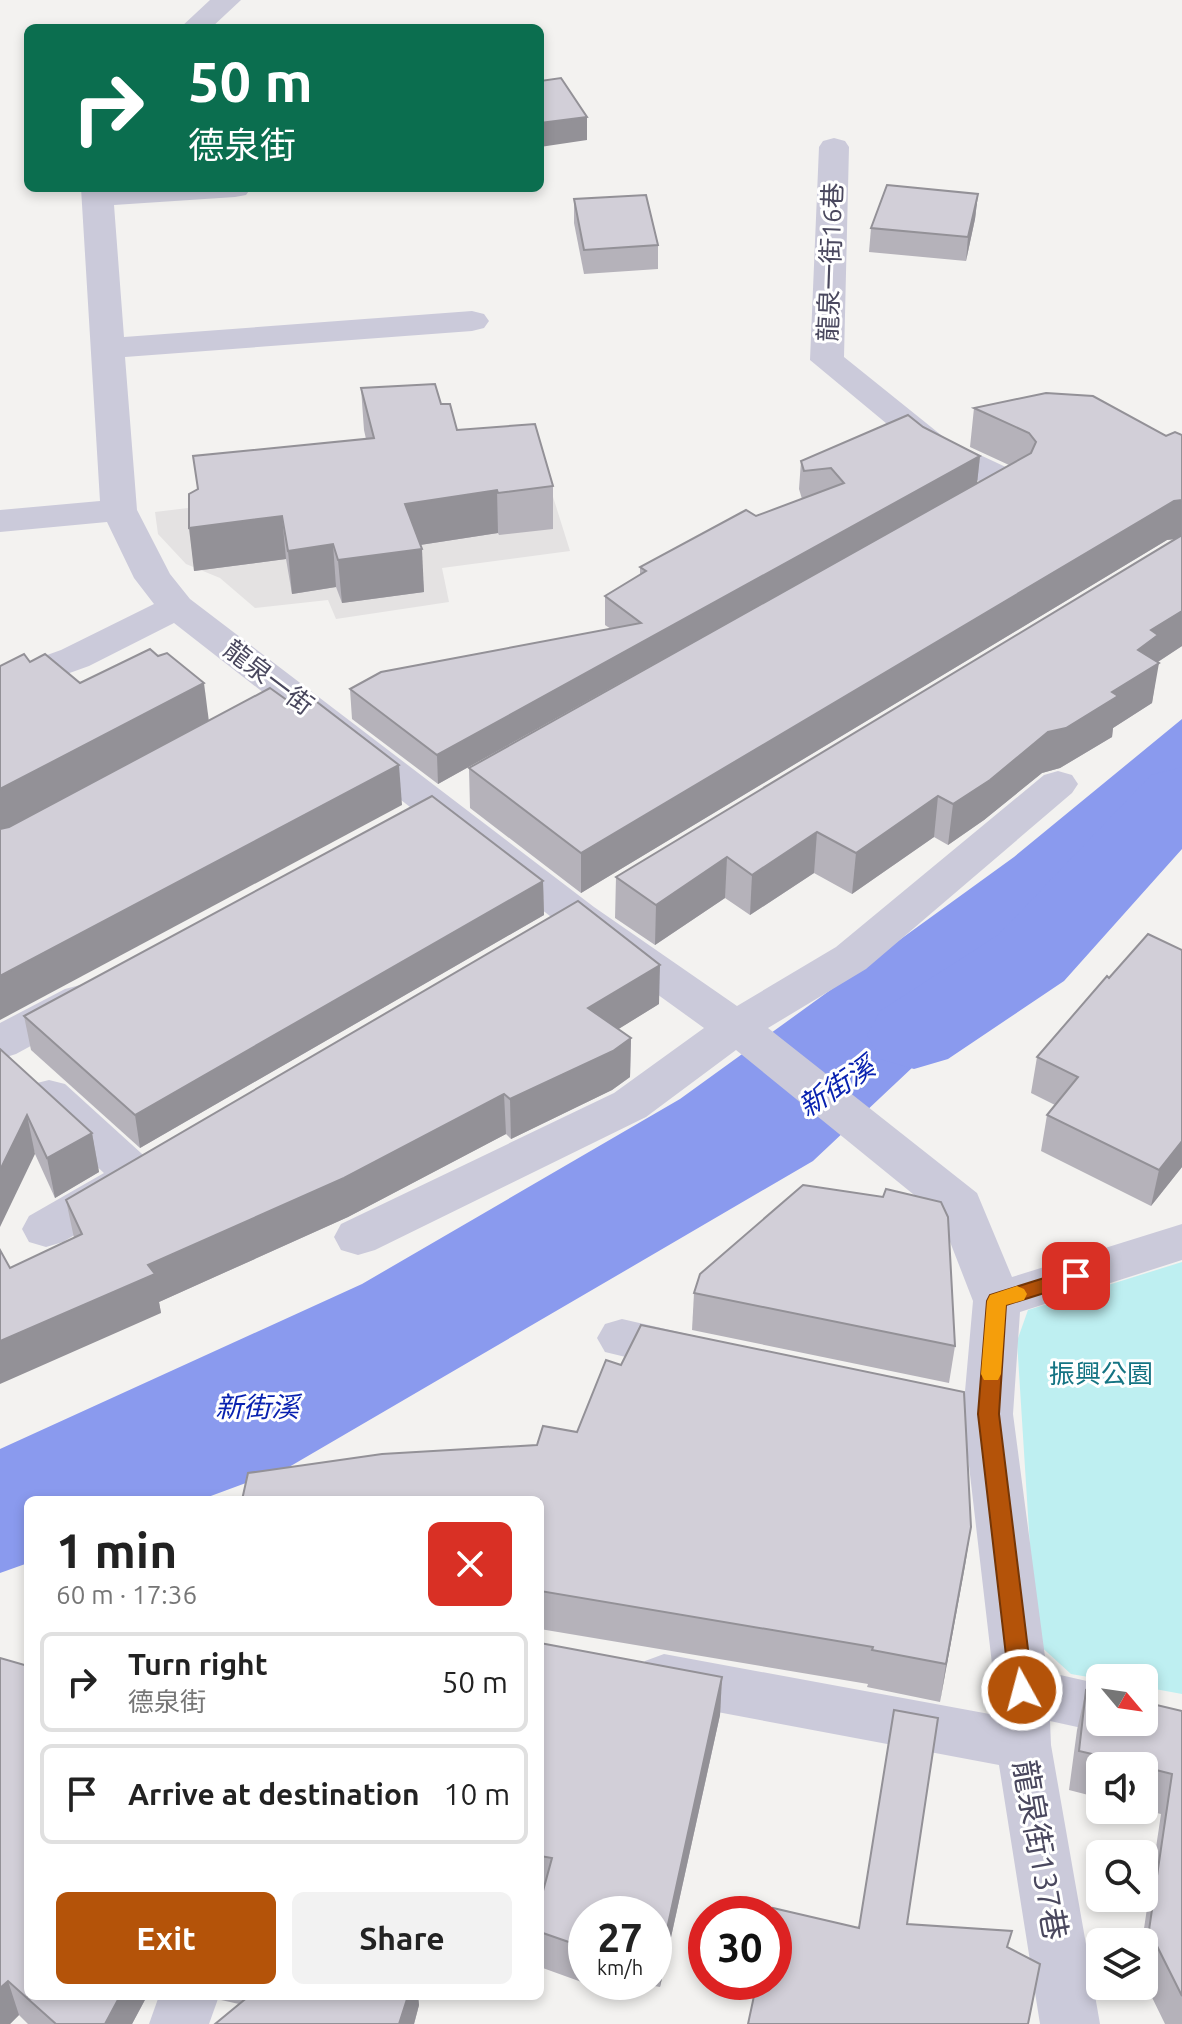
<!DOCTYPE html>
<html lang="en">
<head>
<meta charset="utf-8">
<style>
  body { margin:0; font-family:Ubuntu,"Noto Sans TC",sans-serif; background:#f2f2f2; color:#222; height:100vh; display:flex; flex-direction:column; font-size:30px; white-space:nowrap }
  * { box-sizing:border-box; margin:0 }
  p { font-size:26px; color:#767676 }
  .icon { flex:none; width:44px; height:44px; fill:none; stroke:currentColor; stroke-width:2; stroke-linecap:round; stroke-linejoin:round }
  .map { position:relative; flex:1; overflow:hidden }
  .details { position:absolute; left:24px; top:1496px; width:520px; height:504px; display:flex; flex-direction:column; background:#fff; border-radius:12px; box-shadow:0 4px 12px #0003 }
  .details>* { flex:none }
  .banner { position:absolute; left:24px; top:24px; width:520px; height:168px; border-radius:12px; box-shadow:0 4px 12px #0003; background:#0b6e4f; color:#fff; overflow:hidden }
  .needle { width:52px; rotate:119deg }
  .controls { position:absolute; left:1086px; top:1664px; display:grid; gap:16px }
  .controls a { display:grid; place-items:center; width:72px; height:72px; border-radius:12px; background:#fff; box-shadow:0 4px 12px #0003; font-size:40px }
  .speed { position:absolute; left:568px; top:1896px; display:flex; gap:16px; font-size:40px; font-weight:700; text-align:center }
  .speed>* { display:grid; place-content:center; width:104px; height:104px; border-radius:50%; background:#fff; box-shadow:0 4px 12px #0003; line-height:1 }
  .speed small { font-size:20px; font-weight:400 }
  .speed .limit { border:12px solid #d22; background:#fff; color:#111 }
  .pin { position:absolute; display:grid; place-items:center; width:68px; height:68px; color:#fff; margin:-34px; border-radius:16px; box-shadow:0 4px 12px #0006 }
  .me { position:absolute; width:88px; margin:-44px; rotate:353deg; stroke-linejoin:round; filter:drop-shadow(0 0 6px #0008) }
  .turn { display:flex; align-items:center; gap:28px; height:168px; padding:0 32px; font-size:36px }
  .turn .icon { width:104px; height:104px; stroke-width:2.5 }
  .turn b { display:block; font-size:56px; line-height:68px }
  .round { display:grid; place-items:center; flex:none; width:84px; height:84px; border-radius:12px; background:#f2f2f2 }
  .head { display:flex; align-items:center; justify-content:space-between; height:136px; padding:0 32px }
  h1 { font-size:48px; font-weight:700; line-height:60px }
  .action { display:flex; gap:16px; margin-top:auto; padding:16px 32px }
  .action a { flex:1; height:92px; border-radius:12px; background:#b45309; color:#fff; font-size:32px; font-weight:700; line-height:92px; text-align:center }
  .action a+a { background:#f2f2f2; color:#222 }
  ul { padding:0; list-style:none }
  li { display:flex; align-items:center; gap:24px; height:100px; margin:0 16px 12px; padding:0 16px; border:4px solid #e0e0e0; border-radius:12px }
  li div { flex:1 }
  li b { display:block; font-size:30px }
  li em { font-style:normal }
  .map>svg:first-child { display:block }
</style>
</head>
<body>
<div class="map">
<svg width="1182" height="2024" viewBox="0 0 1182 2024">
  <rect width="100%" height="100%" fill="#f3f2f0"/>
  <!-- education -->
  <polygon fill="#e4e2e2" points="544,468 570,551 442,568 449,602 336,619 328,600 255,608 220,578 186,564 158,534 155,512 443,477"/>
  <!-- green -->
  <polygon fill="#beeff1" points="1182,1262 1182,1694 1144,1687 1144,1678 1100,1679 1071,1674 1036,1642 1017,1341 1028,1310"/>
  <!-- water -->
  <polygon fill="#8a9aee" points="1182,719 1182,814 813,1161 289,1467 200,1500 28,1500 28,1563 0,1573 0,1449 362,1284 680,1099 1014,857"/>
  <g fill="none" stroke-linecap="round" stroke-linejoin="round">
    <!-- river -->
    <polygon fill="#8a9aee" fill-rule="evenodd" points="1182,767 1182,849 1064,981 948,1059 914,1069 880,1059 867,1035 880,1011 998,935 1151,775"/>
    <!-- minor -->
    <g fill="#cbcada" fill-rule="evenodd">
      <polygon points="210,0 241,0 211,28 180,28"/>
      <path d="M 834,138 L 845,141 L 849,147 L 844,357 L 946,439 L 1023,475 L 1028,483 C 1015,502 985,515 963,510 L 958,502 L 963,494 L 983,483 L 922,453 L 810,360 L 819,147 L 823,141 Z"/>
      <polygon points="81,188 251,188 246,195 235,197 114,205 124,337 472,311 484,314 489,321 484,328 472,331 125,357 137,510 170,574 190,599 594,907 737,1006 836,947 1044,775 1058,771 1072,775 1078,784 1072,793 866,969 768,1028 977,1193 1012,1277 1182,1224 1182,1260 1020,1312 1013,1414 1047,1672 1100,1684 1100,1722 1121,1722 1100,1732 1050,1721 1051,1745 1100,2024 1040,2024 999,1765 664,1702 645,1695 637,1678 645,1661 664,1654 995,1715 995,1690 963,1414 973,1301 940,1216 736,1050 646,1117 375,1250 358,1255 341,1250 334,1237 341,1224 614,1093 704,1028 564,927 174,623 89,666 0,698 0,672 61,650 154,604 134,578 107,522 0,532 0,510 100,501"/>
      <polygon points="80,985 95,989 102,1000 95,1011 16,1054 0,1059 0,1023 65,989"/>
      <polygon points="49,1080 65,1084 152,1163 159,1175 152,1187 142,1191 139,1196 63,1242 46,1247 29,1242 22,1229 29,1216 104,1173 33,1108 26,1096 33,1084"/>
      <polygon points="622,1319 709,1339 717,1353 709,1367 692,1373 605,1352 597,1338 605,1324"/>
      <polygon points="159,1996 219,1996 209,2024 149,2024"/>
    </g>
  </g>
  <!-- wall -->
  <g fill="#b5b2ba">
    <polygon points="978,194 975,219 966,261 869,252 871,228"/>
    <polygon points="574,199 658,245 658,269 584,274 574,223"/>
    <polygon points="361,388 441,404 457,430 553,486 553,529 499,535 498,533 420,545 424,592 342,603 336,587 292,594 286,559 194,571 366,439 364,430"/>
    <polygon points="974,408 1166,436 1182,435 1182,646 1158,662 1152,703 1113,728 1112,737 1060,768 1042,773 984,820 948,845 934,837 852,894 814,873 750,915 725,898 655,945 615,918 616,877 1176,539 1167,540 581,893 470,808 469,768 677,651 438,784 352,719 350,689 611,629 605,625 605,596 640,575 640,567 756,516 802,499 799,489 801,461 923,427 980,456 977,483 1009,465 970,447"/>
    <polygon points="543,881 544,915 140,1148 31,1050 24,1016"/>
    <polygon points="1182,950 1182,1167 1151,1206 1041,1151 1047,1115 1055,1105 1031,1093 1037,1057 1109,978"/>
    <polygon points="659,1004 618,1029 631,1038 630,1077 612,1090 511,1139 506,1134 348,1217 159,1302 161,1313 10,1268 74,1238 66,1200"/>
    <polygon points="0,1049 92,1133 99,1172 55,1198 35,1154"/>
    <polygon points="694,1293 955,1346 949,1383 692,1330"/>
    <polygon points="540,1500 971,1527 940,1702 867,1687 868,1684 540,1629"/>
    <polygon points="540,1643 722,1677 720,1715 660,1987 633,1982 654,1982 654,1914 586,1914 586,1982 630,1982 626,1998 540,1967 540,1902 543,1893 540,1892"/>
    <polygon points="0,1658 28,1996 147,1996 132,2024 28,2024 19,2015 10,2024 0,2024"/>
    <polygon points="1086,1690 1182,1711 1182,2024 1165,2024 1144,1981 1144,1942 1142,1942 1161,1814 1144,1810 1144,1766 1100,1766 1100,1798 1069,1790 1077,1730"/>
    <polygon points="220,1996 418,1996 419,2005 414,2024 215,2024 239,2004 221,2000"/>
  </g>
  <!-- shaded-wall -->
  <g fill="#939197">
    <polygon points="587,117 587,140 540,147 540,123"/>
    <polygon points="978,194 975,219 966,261 968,237"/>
    <polygon points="980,456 977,484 438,784 437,755"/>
    <polygon points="497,490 498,533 407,547 405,504"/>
    <polygon points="1182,500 1182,538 1167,540 581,893 581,853 1174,501"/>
    <polygon points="282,516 286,559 194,571 189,528"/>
    <polygon points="333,544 336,587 292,594 288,551"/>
    <polygon points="422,549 424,592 342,603 338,560"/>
    <polygon points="1182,611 1182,646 1153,665 1159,663 1152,703 1113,728 1112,737 1060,768 1042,773 984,820 948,845 953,804 1048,732 1112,692 1151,630"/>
    <polygon points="204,683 209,722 0,833 0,789"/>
    <polygon points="399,765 402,805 0,1020 0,976"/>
    <polygon points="938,796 934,837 852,894 856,853"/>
    <polygon points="817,832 814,873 750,915 752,875"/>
    <polygon points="727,857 725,898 655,945 656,905"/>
    <polygon points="543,881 544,915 140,1148 135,1115"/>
    <polygon points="660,965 659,1004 588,1048 588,1008"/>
    <polygon points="631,1038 630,1077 612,1090 511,1139 510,1099"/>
    <polygon points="504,1094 506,1134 348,1217 159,1302 161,1313 0,1384 0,1341 148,1265"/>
    <polygon points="27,1115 35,1154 0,1227 0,1170"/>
    <polygon points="92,1133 99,1172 55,1198 47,1158"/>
    <polygon points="1182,1141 1182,1167 1151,1206 1159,1170"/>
    <polygon points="971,1527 965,1566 940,1702 946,1664"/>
    <polygon points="722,1677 720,1715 660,1987 662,1952"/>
    <polygon points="8,1981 19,2015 10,2024 0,2024 0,1988"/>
    <polygon points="627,1982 630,1982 626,1998"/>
    <polygon points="120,1996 147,1996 132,2024 105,2024"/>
    <polygon points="408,1996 418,1996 419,2005 414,2024 399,2024"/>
  </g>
  <!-- building -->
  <g fill="#d2cfd8" stroke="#939197" stroke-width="2">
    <polygon points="561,78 587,117 540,123 540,81"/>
    <polygon points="887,185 978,194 968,237 871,228"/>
    <polygon points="646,195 658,245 584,250 574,199"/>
    <polygon points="435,384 441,404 450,404 457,430 535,424 553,486 498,493 497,490 405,504 422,549 338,560 333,544 288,551 282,516 189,528 189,494 198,489 193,456 374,438 361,388"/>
    <polygon points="1046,393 1093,396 1166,436 1175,432 1182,435 1182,500 1174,501 581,853 469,768 1031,453 1036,442 1029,433 974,408"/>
    <polygon points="908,415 923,427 980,456 437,755 350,689 381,672 641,623 605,596 646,571 640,567 746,510 756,516 844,483 831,468 804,471 801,461"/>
    <polygon points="1182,535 1182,611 1151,630 1158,635 1138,650 1159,663 1112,692 1118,696 1066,728 1048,732 990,780 953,804 938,796 856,853 817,832 752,875 727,857 656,905 616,877"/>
    <polygon points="150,649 158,656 167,653 204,683 0,789 0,666 24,654 30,662 45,654 80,683"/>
    <polygon points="270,688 298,708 313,699 399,765 0,976 0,829 9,827"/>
    <polygon points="432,796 543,881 135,1115 24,1016"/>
    <polygon points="578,901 660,965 588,1008 631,1038 613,1051 510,1099 504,1094 344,1178 148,1265 155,1274 0,1341 0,1250 10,1268 82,1234 66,1200"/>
    <polygon points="1148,934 1182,950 1182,1141 1159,1170 1047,1115 1078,1077 1037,1057 1107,976 1109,978"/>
    <polygon points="0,1049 92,1133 47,1158 27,1115 0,1170"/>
    <polygon points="803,1185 883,1197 886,1189 941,1202 948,1217 955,1346 694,1293 700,1274"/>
    <polygon points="641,1325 964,1392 971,1527 946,1664 872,1650 873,1647 540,1591 540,1500 242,1500 248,1473 382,1454 537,1445 543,1426 577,1432 606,1360 621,1365"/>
    <polygon points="540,1643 722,1677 662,1952 654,1950 654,1914 586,1914 586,1948 540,1932 540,1902 552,1858 540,1856"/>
    <polygon points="0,1658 28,1666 28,1996 120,1996 105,2024 56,2024 8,1981 0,1988"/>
    <polygon points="1086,1690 1100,1693 1100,1722 1144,1722 1144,1702 1182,1711 1182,1996 1149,1930 1172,1774 1144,1767 1144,1766 1079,1751"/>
    <polygon points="894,1710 938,1718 907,1924 1012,1931 1007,1947 1040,1964 1028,2024 748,2024 757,1982 774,1982 774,1914 772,1914 773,1908 859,1928"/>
    <polygon points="249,1996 408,1996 399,2024 215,2024"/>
  </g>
  <!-- route -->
  <polygon fill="#b45309" stroke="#753606" stroke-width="2" points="1076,1268 1083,1270 1086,1276 1083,1281 1006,1305 999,1414 1033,1690 1030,1697 1022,1700 1014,1697 1010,1690 978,1414 987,1301 990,1295"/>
  <!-- slow -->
  <polygon fill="#f59e0b" points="1017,1286 1024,1289 1027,1294 1024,1300 1006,1305 1001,1374 998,1380 984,1380 981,1374 987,1301 990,1295"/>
  <g text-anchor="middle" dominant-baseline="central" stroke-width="6" stroke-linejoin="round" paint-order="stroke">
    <!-- street labels -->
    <g font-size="26" fill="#4a485e" stroke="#fff">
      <text transform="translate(830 262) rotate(-88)">龍泉一街16巷</text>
      <text transform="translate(269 677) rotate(37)">龍泉一街</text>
    </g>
    <!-- park labels -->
    <g font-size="26" fill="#157483" stroke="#fff">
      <text x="1101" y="1373">振興公園</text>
    </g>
    <!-- water labels -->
    <g font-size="28" font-style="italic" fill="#0922b0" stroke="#fff">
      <text transform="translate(836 1086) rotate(-33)">新街溪</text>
      <text x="257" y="1406">新街溪</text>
    </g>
    <!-- near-street labels -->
    <g font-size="32" fill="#4a485e" stroke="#fff">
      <text transform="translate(1041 1850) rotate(80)">龍泉街137巷</text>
    </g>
  </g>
</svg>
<div class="controls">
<a><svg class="needle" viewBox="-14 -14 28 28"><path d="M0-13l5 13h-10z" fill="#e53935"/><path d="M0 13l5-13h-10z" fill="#767676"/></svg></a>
<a><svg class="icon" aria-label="sound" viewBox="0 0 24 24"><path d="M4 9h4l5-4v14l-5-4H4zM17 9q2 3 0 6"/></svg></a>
<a><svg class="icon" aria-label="search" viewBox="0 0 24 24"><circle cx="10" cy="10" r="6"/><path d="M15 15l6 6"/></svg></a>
<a><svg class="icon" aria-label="layers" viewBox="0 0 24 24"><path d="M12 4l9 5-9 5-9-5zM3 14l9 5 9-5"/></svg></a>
</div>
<div class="speed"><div>27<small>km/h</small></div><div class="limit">30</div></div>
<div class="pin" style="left:1076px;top:1276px;background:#d93025"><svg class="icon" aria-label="arrive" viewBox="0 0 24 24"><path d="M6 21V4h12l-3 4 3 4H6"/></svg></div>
<svg class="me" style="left:1022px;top:1690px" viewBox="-20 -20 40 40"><circle r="17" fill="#b45309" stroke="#fff" stroke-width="3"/><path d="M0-11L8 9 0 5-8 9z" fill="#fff"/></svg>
<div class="banner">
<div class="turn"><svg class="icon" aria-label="right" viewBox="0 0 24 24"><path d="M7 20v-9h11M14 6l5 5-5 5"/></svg><div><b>50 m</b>德泉街</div></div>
</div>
<section class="details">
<div class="head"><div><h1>1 min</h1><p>60 m · 17:36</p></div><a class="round" style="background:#d93025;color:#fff"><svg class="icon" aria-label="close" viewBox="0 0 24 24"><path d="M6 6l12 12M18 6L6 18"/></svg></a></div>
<ul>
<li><svg class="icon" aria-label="right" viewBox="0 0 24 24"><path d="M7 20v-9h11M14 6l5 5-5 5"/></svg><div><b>Turn right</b><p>德泉街</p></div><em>50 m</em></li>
<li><svg class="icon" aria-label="arrive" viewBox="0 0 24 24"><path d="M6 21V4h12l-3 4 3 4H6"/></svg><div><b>Arrive at destination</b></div><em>10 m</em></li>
</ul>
<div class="action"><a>Exit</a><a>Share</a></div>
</section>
</div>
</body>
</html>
